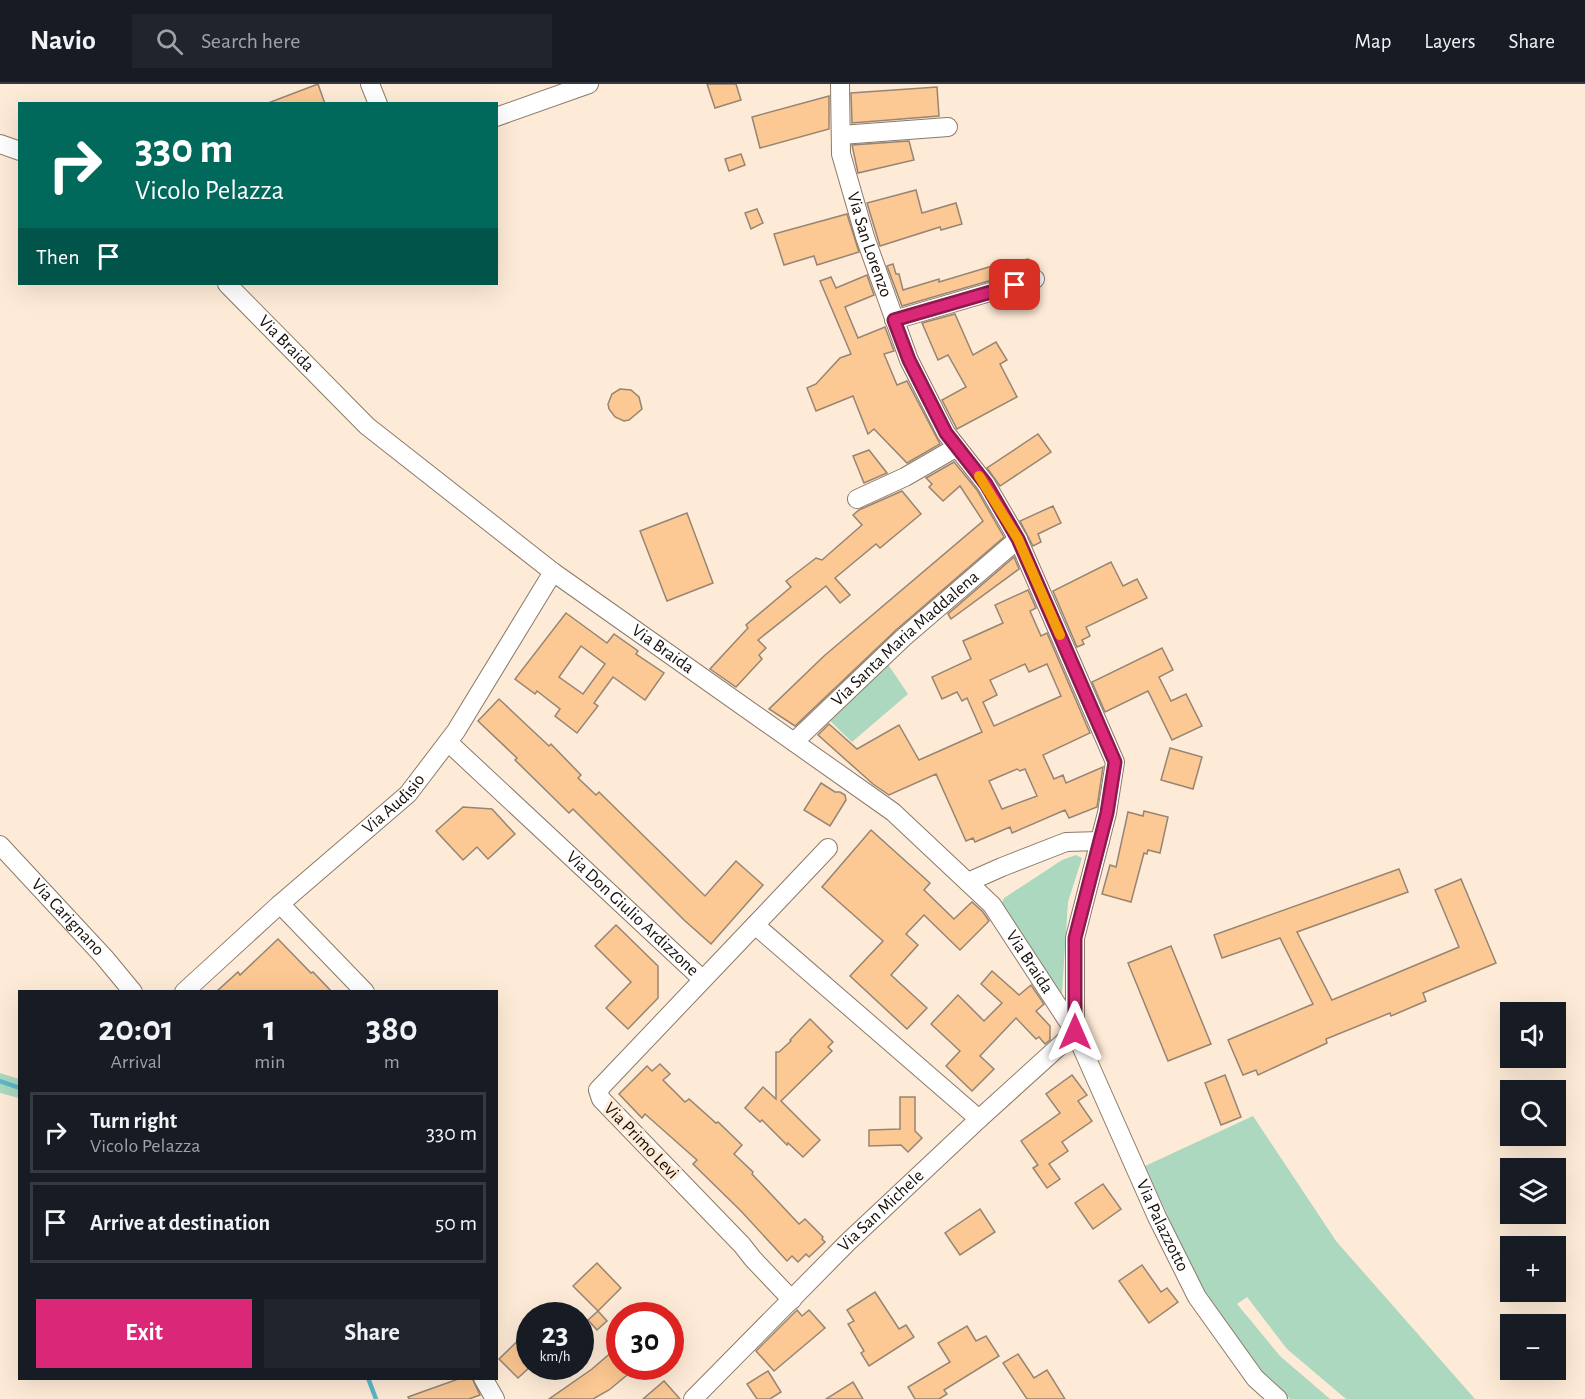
<!DOCTYPE html>
<html lang="en">
<head>
<meta charset="utf-8">
<style>
  body { margin:0; font-family:"Alegreya Sans",sans-serif; background:#20242c; color:#f1f3f6; height:100vh; display:flex; flex-direction:column; font-size:22px; white-space:nowrap }
  * { box-sizing:border-box; margin:0 }
  p { font-size:20px; color:#9ea1a6 }
  .icon { flex:none; width:33px; height:33px; fill:none; stroke:currentColor; stroke-width:2; stroke-linecap:round; stroke-linejoin:round }
  .map { position:relative; flex:1; overflow:hidden }
  .sheet { position:absolute; left:18px; top:906px; width:480px; height:390px; display:flex; flex-direction:column; background:#171b24; border-radius:0px; box-shadow:0 6px 24px #0002 }
  .sheet>* { flex:none }
  .banner { position:absolute; left:18px; top:18px; width:480px; height:183px; border-radius:0px; box-shadow:0 6px 24px #0002; background:#00695c; color:#fff; overflow:hidden }
  .fabs { position:absolute; left:1500px; top:918px; display:grid; gap:12px }
  .fabs a { display:grid; place-items:center; width:66px; height:66px; border-radius:0px; background:#171b24; box-shadow:0 6px 24px #0002; font-size:30px }
  .speed { position:absolute; left:516px; top:1218px; display:flex; gap:12px; font-size:30px; font-weight:700; text-align:center }
  .speed>* { display:grid; place-content:center; width:78px; height:78px; border-radius:50%; background:#171b24; box-shadow:0 6px 24px #0002; line-height:1 }
  .speed small { font-size:15px; font-weight:400 }
  .speed .limit { border:9px solid #d22; background:#fff; color:#111 }
  .pin { position:absolute; display:grid; place-items:center; width:51px; height:51px; color:#fff; margin:-26px; border-radius:12px; box-shadow:0 3px 9px #0006 }
  .me { position:absolute; width:66px; margin:-33px; rotate:0deg; stroke-linejoin:round; filter:drop-shadow(0 0 4px #0008) }
  .turn { display:flex; align-items:center; gap:21px; height:126px; padding:0 18px; font-size:27px }
  .turn .icon { width:78px; height:78px; stroke-width:2.5 }
  .turn b { display:block; font-size:42px; line-height:51px }
  .then { display:flex; align-items:center; height:57px; padding:0 18px; background:#0003; gap:12px; font-size:22px }
  .eta { display:flex; justify-content:space-evenly; align-items:center; height:102px; text-align:center }
  .eta b { font-size:36px; font-weight:700; line-height:42px }
  .cta { display:flex; gap:12px; margin-top:auto; padding:12px 18px }
  .cta a { flex:1; height:69px; border-radius:0px; background:#db2777; color:#fff; font-size:24px; font-weight:700; line-height:69px; text-align:center }
  .cta a+a { background:#20242c; color:#f1f3f6 }
  ul { padding:0; list-style:none }
  li { display:flex; align-items:center; gap:18px; height:81px; margin:0 12px 9px; padding:0 6px; border:3px solid #363941; border-radius:0px }
  li div { flex:1 }
  li b { display:block; font-size:22px }
  li em { font-style:normal }
  header { display:flex; align-items:center; gap:36px; box-sizing:border-box; height:84px; padding:0 30px; background:#171b24; border-bottom:2px solid #363941 }
  header strong { font-size:28px }
  nav { display:flex; gap:33px; margin-inline-start:auto; font-size:21px }
  .search { width:420px; height:54px; background:#20242c; display:flex; align-items:center; gap:15px; box-sizing:border-box; padding:0 21px; border-radius:0px; color:#9ea1a6; font-size:22px }
  .map>svg:first-child { display:block }
</style>
</head>
<body>
<header>
<strong>Navio</strong>
<div class="search"><svg class="icon" aria-label="search" viewBox="0 0 24 24"><circle cx="10" cy="10" r="6"/><path d="M15 15l6 6"/></svg>Search here</div>
<nav><a>Map</a><a>Layers</a><a>Share</a></nav>
</header>
<div class="map">
<svg width="1585" height="1315" viewBox="0 0 1585 1315">
  <rect width="100%" height="100%" fill="#feebd7"/>
  <!-- green -->
  <g fill="#abd8be">
    <polygon points="885,576 908,610 852,658 825,632"/>
    <polygon points="1076,771 1082,774 1068,818 1062,909 1054,909 1000,823 1004,814 1062,776"/>
    <polygon points="0,989 19,995 19,1014 0,1009"/>
    <polygon points="1253,1032 1336,1157 1475,1315 1346,1315 1287,1265 1247,1213 1237,1220 1280,1272 1330,1315 1290,1315 1252,1280 1219,1231 1191,1183 1145,1082"/>
  </g>
  <g fill="none" stroke-linecap="round" stroke-linejoin="round">
    <!-- stream -->
    <g stroke="#5db7ca" stroke-width="4.5">
      <polyline points="0,997 20,1004"/>
      <polyline points="368,1294 376,1315"/>
    </g>
  </g>
  <!-- building -->
  <g fill="#fcc893" stroke="#978574" stroke-width="1.5" fill-rule="evenodd">
    <polygon points="318,0 325,20 268,20 268,19"/>
    <polygon points="707,0 736,0 741,16 715,24"/>
    <polygon points="937,3 939,32 852,39 851,9"/>
    <polygon points="829,12 829,45 760,64 752,33"/>
    <polygon points="909,57 914,76 858,89 852,61"/>
    <polygon points="741,70 745,81 729,87 725,75"/>
    <polygon points="916,106 922,129 956,119 962,140 941,146 940,143 880,162 867,119"/>
    <polygon points="757,125 763,139 751,145 745,129"/>
    <polygon points="847,130 859,168 817,181 814,172 784,181 774,150"/>
    <polygon points="1028,175 1030,185 902,222 887,182 893,180 896,190 899,190 903,206 939,195 939,198 1009,177 1010,180"/>
    <polygon points="867,191 874,211 845,223 858,254 885,243 894,267 884,270 897,301 907,297 940,360 907,379 874,345 868,350 853,312 816,327 807,304 816,300 840,274 851,270 820,197 831,193 836,204"/>
    <polygon points="955,230 973,271 996,258 1007,276 1000,280 1017,313 957,345 942,316 966,303 948,271 938,276 922,239"/>
    <polygon points="620,305 631,306 639,313 642,325 629,336 624,337 615,333 609,325 608,320 612,310"/>
    <polygon points="1038,350 1051,368 1000,402 987,384"/>
    <polygon points="869,366 887,389 864,399 853,372"/>
    <polygon points="954,378 977,406 1004,453 896,546 795,642 769,625 824,572 983,437 960,402 943,417 929,403 932,400 926,394"/>
    <polygon points="902,407 921,430 880,464 876,460 835,494 850,511 840,519 826,502 758,556 766,564 759,571 762,575 736,603 710,585 748,544 746,541 791,503 786,497 816,474 822,476 862,441 853,431 859,426"/>
    <polygon points="1053,422 1061,439 1038,450 1041,458 1033,462 1020,437"/>
    <polygon points="687,429 713,499 667,517 640,447"/>
    <polygon points="1014,473 1019,485 951,535 948,530"/>
    <polygon points="1111,478 1123,502 1137,495 1147,514 1086,543 1090,552 1082,556 1084,560 1077,563 1053,507"/>
    <path d="M 1028,506 L 1036,524 L 1030,527 L 1041,552 L 1047,549 L 1090,649 L 1043,671 L 1054,695 L 1063,691 L 1066,699 L 1103,683 L 1097,723 L 1069,734 L 1065,726 L 1012,749 L 1010,743 L 975,758 L 973,754 L 966,757 L 936,690 L 889,711 L 873,700 L 818,651 L 829,640 L 857,665 L 899,641 L 919,676 L 982,648 L 967,614 L 962,617 L 957,608 L 942,615 L 932,593 L 971,575 L 963,557 L 1003,539 L 995,521 ZM 1025,580 L 1029,588 L 1047,580 L 1061,612 L 994,642 L 983,618 L 997,611 L 990,596 ZM 1017,685 L 1020,687 L 1025,685 L 1037,712 L 1002,725 L 989,697 Z"/>
    <path d="M 566,529 L 607,559 L 614,550 L 638,567 L 636,570 L 664,589 L 645,616 L 613,593 L 594,619 L 598,622 L 577,649 L 555,632 L 560,625 L 537,607 L 535,610 L 515,595 ZM 581,562 L 605,580 L 583,610 L 559,593 Z"/>
    <polygon points="1162,564 1173,586 1159,593 1171,617 1186,610 1202,642 1172,656 1148,607 1105,628 1092,598"/>
    <polygon points="499,615 549,662 551,660 581,691 578,694 596,711 599,708 705,812 736,777 763,801 711,860 684,836 573,725 569,729 515,676 517,674 478,637"/>
    <polygon points="1170,664 1202,673 1193,705 1161,696"/>
    <polygon points="821,699 835,708 840,708 845,711 846,716 830,742 804,726"/>
    <polygon points="463,723 492,725 515,750 488,775 477,763 463,776 436,747"/>
    <polygon points="1144,727 1168,733 1160,769 1148,766 1147,770 1144,769 1131,818 1102,810 1110,781 1116,783 1128,728 1143,732"/>
    <polygon points="871,746 930,799 924,806 954,835 972,818 983,828 989,837 960,866 924,831 906,850 918,861 891,891 927,924 907,945 850,892 883,857 822,803"/>
    <polygon points="1399,785 1408,808 1297,848 1332,916 1459,863 1435,806 1461,795 1496,879 1423,909 1426,917 1391,932 1390,929 1326,955 1327,959 1258,991 1256,986 1243,991 1228,956 1313,920 1280,854 1222,874 1214,851"/>
    <polygon points="616,841 658,882 658,914 628,945 606,924 631,898 595,862"/>
    <polygon points="278,855 311,889 313,888 332,908 216,908 238,888 240,891"/>
    <polygon points="1171,862 1211,960 1168,977 1128,879"/>
    <polygon points="992,887 1019,911 1031,901 1044,920 1036,927 1050,942 1050,956 1045,960 1039,953 1036,955 1016,934 980,972 994,985 972,1007 946,982 960,967 931,940 958,911 984,937 1002,919 981,900"/>
    <polygon points="810,935 833,958 828,963 832,967 781,1017 820,1056 803,1073 788,1059 787,1061 762,1036 760,1038 745,1024 763,1003 776,1015 776,968 779,968 791,957 790,956"/>
    <polygon points="660,980 670,990 663,996 685,1018 689,1015 716,1039 718,1038 742,1061 734,1070 753,1088 752,1090 799,1140 805,1135 823,1153 822,1155 825,1158 809,1173 806,1170 798,1178 792,1172 787,1177 741,1127 693,1080 697,1076 645,1030 642,1034 619,1010 647,982 652,987"/>
    <polygon points="1072,991 1087,1011 1078,1017 1092,1037 1062,1058 1068,1067 1049,1080 1060,1095 1047,1104 1033,1084 1038,1081 1021,1057 1060,1029 1046,1010"/>
    <polygon points="1225,991 1241,1033 1221,1041 1205,999"/>
    <polygon points="900,1013 915,1013 915,1047 922,1054 908,1068 901,1061 869,1062 869,1046 900,1045"/>
    <polygon points="1103,1100 1121,1125 1093,1145 1075,1119"/>
    <polygon points="980,1125 995,1148 960,1171 945,1149"/>
    <polygon points="597,1179 621,1204 598,1227 573,1202"/>
    <polygon points="1142,1181 1161,1208 1167,1204 1178,1218 1149,1239 1119,1197"/>
    <polygon points="875,1208 899,1245 906,1241 914,1253 869,1282 861,1269 864,1267 848,1240 854,1237 847,1226"/>
    <polygon points="797,1226 802,1232 809,1226 825,1244 774,1287 756,1267"/>
    <polygon points="598,1227 607,1237 597,1246 588,1236"/>
    <polygon points="967,1242 976,1257 986,1252 999,1272 944,1306 947,1310 939,1315 915,1315 908,1303 950,1278 938,1259"/>
    <polygon points="530,1245 530,1283 518,1294 499,1275"/>
    <polygon points="620,1261 620,1282 638,1282 609,1306 593,1315 549,1315 592,1285"/>
    <polygon points="1018,1270 1034,1294 1047,1286 1065,1315 1027,1315 1003,1279"/>
    <polygon points="768,1287 781,1308 770,1315 757,1315 747,1300"/>
    <polygon points="461,1294 472,1294 480,1311 469,1315 409,1315 408,1313"/>
    <polygon points="664,1297 680,1315 643,1315"/>
    <polygon points="853,1298 863,1315 826,1315"/>
  </g>
  <g fill="none" stroke-linecap="round" stroke-linejoin="round">
    <!-- street casing -->
    <g stroke="#8c7a69" stroke-width="20">
      <g id="street">
        <polyline points="370,0 378,20"/>
        <path id="s1" d="M 840,0 L 841,70 L 865,153 L 909,276 L 946,349 L 986,400 L 1018,455 L 1115,678 L 1107,729 L 1075,854 L 1075,948"/>
        <polyline points="496,33 589,0"/>
        <polyline points="841,51 948,43"/>
        <polyline points="0,60 20,67"/>
        <path id="s2" d="M 227,200 L 367,342 L 553,488 L 893,728 L 992,821 L 1075,948 L 1157,1133 L 1197,1213 L 1255,1294 L 1278,1315"/>
        <polyline points="894,236 1035,195"/>
        <polyline points="857,415 905,393 957,363"/>
        <path id="s3" d="M 448,658 L 702,895"/>
        <path id="s4" d="M 794,658 L 903,554 L 1018,455"/>
        <path id="s5" d="M 0,761 L 104,873 L 133,908"/>
        <polyline points="968,798 1002,783 1066,758 1100,757"/>
        <polyline points="280,820 365,908"/>
        <polyline points="755,841 828,764"/>
        <path id="s6" d="M 184,908 L 280,820 L 408,710 L 456,647 L 553,488"/>
        <polyline points="792,1216 753,1175 742,1161 601,1015 598,1006 755,841 979,1035"/>
        <polyline points="483,1294 495,1315"/>
        <path id="s7" d="M 693,1315 L 848,1158 L 979,1035 L 1075,948"/>
      </g>
    </g>
    <!-- street -->
    <use href="#street" stroke="#fff" stroke-width="18"/>
  </g>
  <g fill="none" stroke-linecap="round" stroke-linejoin="round">
    <!-- route casing -->
    <g stroke="#8e194d" stroke-width="15">
      <polyline id="route" points="1015,201 894,236 909,276 946,349 986,400 1018,455 1115,678 1107,729 1075,854 1075,948"/>
    </g>
    <!-- route -->
    <use href="#route" stroke="#db2777" stroke-width="10"/>
    <!-- slow -->
    <polyline stroke="#f59e0b" stroke-width="10" points="979,392 1018,455 1060,551"/>
  </g>
  <g text-anchor="middle" dominant-baseline="central" stroke-width="6" stroke-linejoin="round" paint-order="stroke">
    <!-- street labels -->
    <g font-size="18" fill="#160f09" stroke="#feebd7">
      <text stroke="none"><textPath href="#s1" startOffset="165">Via San Lorenzo</textPath></text>
      <text stroke="none"><textPath href="#s2" startOffset="84">Via Braida</textPath></text>
      <text stroke="none"><textPath href="#s4" startOffset="152">Via Santa Maria Maddalena</textPath></text>
      <text stroke="none"><textPath href="#s2" startOffset="570">Via Braida</textPath></text>
      <text stroke="none"><textPath href="#s6" startOffset="282">Via Audisio</textPath></text>
      <text stroke="none"><textPath href="#s3" startOffset="252">Via Don Giulio Ardizzone</textPath></text>
      <text stroke="none"><textPath href="#s5" startOffset="99">Via Carignano</textPath></text>
      <text stroke="none"><textPath href="#s2" startOffset="1056">Via Braida</textPath></text>
      <text transform="translate(641 1057) rotate(46)">Via Primo Levi</text>
      <text stroke="none"><textPath href="#s7" startOffset="266">Via San Michele</textPath></text>
      <text stroke="none"><textPath href="#s2" startOffset="1352">Via Palazzotto</textPath></text>
    </g>
  </g>
</svg>
<div class="fabs">
<a><svg class="icon" aria-label="sound" viewBox="0 0 24 24"><path d="M4 9h4l5-4v14l-5-4H4zM17 9q2 3 0 6"/></svg></a>
<a><svg class="icon" aria-label="search" viewBox="0 0 24 24"><circle cx="10" cy="10" r="6"/><path d="M15 15l6 6"/></svg></a>
<a><svg class="icon" aria-label="layers" viewBox="0 0 24 24"><path d="M12 4l9 5-9 5-9-5zM3 14l9 5 9-5"/></svg></a>
<a>+</a>
<a>−</a>
</div>
<div class="speed"><div>23<small>km/h</small></div><div class="limit">30</div></div>
<div class="pin" style="left:1015px;top:201px;background:#d93025"><svg class="icon" aria-label="arrive" viewBox="0 0 24 24"><path d="M6 21V4h12l-3 4 3 4H6"/></svg></div>
<svg class="me" style="left:1075px;top:948px" viewBox="-20 -20 40 40"><path d="M0-17L14 15 0 8-14 15z" fill="#db2777" stroke="#fff" stroke-width="4"/></svg>
<div class="banner">
<div class="turn"><svg class="icon" aria-label="right" viewBox="0 0 24 24"><path d="M7 20v-9h11M14 6l5 5-5 5"/></svg><div><b>330 m</b>Vicolo Pelazza</div></div>
<div class="then">Then<svg class="icon" aria-label="arrive" viewBox="0 0 24 24"><path d="M6 21V4h12l-3 4 3 4H6"/></svg></div>
</div>
<section class="sheet">
<div class="eta">
<div><b>20:01</b><p>Arrival</p></div>
<div><b>1</b><p>min</p></div>
<div><b>380</b><p>m</p></div>
</div>
<ul>
<li><svg class="icon" aria-label="right" viewBox="0 0 24 24"><path d="M7 20v-9h11M14 6l5 5-5 5"/></svg><div><b>Turn right</b><p>Vicolo Pelazza</p></div><em>330 m</em></li>
<li><svg class="icon" aria-label="arrive" viewBox="0 0 24 24"><path d="M6 21V4h12l-3 4 3 4H6"/></svg><div><b>Arrive at destination</b></div><em>50 m</em></li>
</ul>
<div class="cta"><a>Exit</a><a>Share</a></div>
</section>
</div>
</body>
</html>
